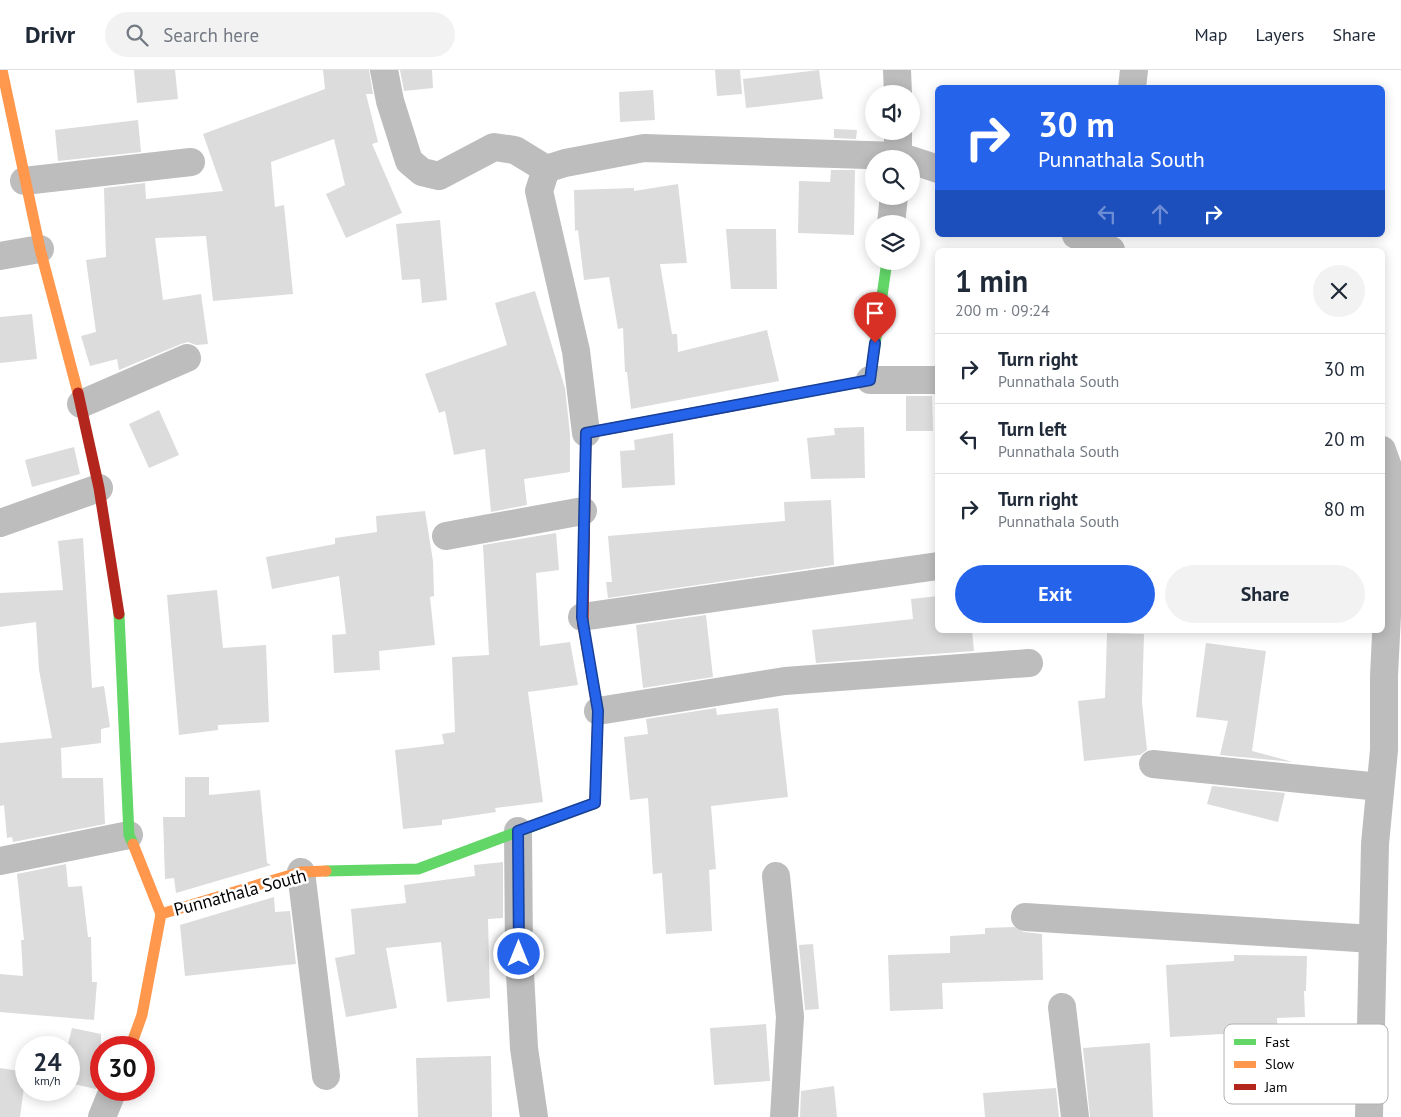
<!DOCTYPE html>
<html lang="en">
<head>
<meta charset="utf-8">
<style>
  body { margin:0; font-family:"PT Sans",sans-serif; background:#f2f2f3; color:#1f2937; height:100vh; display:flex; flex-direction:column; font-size:19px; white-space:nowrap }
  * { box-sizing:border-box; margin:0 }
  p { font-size:16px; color:#747a83 }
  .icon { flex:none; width:28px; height:28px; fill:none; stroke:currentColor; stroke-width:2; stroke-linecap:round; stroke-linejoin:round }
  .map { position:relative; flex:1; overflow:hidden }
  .details { position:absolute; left:935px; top:178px; width:450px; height:385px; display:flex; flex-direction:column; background:#fff; border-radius:8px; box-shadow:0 2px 12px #0003 }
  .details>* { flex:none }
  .hud { position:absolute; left:935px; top:15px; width:450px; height:152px; border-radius:8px; box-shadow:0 2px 12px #0003; background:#2563eb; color:#fff; overflow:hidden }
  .fabs { position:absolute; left:865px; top:15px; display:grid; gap:10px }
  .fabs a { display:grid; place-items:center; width:55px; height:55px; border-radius:50%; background:#fff; box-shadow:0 2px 12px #0003; font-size:25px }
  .speed { position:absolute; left:15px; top:966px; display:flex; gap:10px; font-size:25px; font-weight:700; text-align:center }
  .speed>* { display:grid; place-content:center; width:65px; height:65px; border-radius:50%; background:#fff; box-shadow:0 2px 12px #0003; line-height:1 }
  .speed small { font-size:12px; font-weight:400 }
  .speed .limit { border:8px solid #d22; background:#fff; color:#111 }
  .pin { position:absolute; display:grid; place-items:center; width:42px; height:42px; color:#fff; margin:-51px -21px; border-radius:50% 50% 50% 0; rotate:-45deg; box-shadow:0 0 5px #0007 }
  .pin .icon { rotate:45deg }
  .me { position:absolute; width:55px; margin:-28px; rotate:0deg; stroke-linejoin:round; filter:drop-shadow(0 0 4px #0008) }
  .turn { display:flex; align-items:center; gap:18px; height:105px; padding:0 20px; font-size:22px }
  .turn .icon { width:65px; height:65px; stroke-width:2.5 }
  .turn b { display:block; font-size:35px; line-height:42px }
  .lanes { display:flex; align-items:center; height:48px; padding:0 20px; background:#0003; justify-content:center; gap:25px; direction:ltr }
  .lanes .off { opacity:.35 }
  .round { display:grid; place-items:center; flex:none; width:52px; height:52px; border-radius:26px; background:#f2f2f3 }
  .overview { display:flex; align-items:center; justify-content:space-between; height:85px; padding:0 20px }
  h1 { font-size:30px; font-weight:800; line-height:38px }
  .action { display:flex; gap:10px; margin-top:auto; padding:10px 20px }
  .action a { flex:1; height:58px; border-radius:30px; background:#2563eb; color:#fff; font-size:20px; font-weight:800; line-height:58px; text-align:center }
  .action a+a { background:#f2f2f3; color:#1f2937 }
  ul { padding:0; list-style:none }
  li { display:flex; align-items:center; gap:15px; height:70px; padding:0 20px; border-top:1px solid #e0e1e3 }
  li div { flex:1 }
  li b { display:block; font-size:19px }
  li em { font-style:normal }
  header { display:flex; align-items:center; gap:30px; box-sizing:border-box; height:70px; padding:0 25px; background:#fff; border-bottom:1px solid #e0e1e3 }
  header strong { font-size:24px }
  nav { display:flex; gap:28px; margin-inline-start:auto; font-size:18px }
  .search { width:350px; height:45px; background:#f2f2f3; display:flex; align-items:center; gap:12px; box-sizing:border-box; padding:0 18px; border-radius:28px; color:#747a83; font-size:19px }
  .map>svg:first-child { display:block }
</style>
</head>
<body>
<header>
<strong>Drivr</strong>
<div class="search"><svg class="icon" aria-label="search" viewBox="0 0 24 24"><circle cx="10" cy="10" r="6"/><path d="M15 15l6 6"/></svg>Search here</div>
<nav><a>Map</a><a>Layers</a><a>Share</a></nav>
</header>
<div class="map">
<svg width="1401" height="1047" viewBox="0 0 1401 1047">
  <rect width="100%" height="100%" fill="#fff"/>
  <!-- building -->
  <g fill="#dcdcdc">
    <polygon points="134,0 175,0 178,29 137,33"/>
    <polygon points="323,0 369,0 373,24 366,24 378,72 372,74 402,143 346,168 326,124 345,115 334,69 271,92 275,137 284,135 293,224 213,231 206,166 155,168 163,230 201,224 208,274 196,275 188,272 181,274 119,300 117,289 90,296 81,266 96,262 86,190 106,187 104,118 145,113 146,129 223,121 203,64 325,19"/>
    <polygon points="400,0 432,0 433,18 404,21"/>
    <polygon points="715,0 740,0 742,24 717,26"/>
    <polygon points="819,0 823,29 746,38 743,9"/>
    <polygon points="653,20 655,50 620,52 619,22"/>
    <polygon points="138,50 141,82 58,91 55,60"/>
    <polygon points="834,59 857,60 856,69 834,68"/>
    <polygon points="831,100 855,100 854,165 798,163 799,111 830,112"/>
    <polygon points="678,114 687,193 660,194 672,264 677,264 678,282 767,260 779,311 631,339 627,302 625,302 623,258 618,259 609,207 584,210 578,160 575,161 574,120 634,118 634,121"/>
    <polygon points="440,150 447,230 422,233 420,209 402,210 396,154"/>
    <polygon points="726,159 776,159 777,219 731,219"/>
    <polygon points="535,221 565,318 570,364 570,402 524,409 527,435 491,442 485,379 454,385 445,341 439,343 425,304 507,275 495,233"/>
    <polygon points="32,244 37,289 0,293 0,247"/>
    <polygon points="906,326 932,326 933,361 906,361"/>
    <polygon points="159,340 179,385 149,398 129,354"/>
    <polygon points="864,357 865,408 811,409 807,368 835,365 834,358"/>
    <polygon points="673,363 675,415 622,418 620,381 635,380 634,370"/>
    <polygon points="74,377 80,404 32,417 25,390"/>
    <polygon points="831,430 834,495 608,528 606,512 612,512 608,466 785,451 784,432"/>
    <polygon points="425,441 433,491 434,526 430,527 435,575 379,581 380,600 334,603 332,565 346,564 339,506 272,519 266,487 335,474 335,468 377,462 376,446"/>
    <polygon points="556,463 559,500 536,503 540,576 570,572 578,615 528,622 543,732 495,738 496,742 442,750 442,755 403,759 395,680 444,674 442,664 455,662 452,587 489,585 483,475"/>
    <polygon points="83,468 92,618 104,616 110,657 101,659 101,673 61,678 62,708 103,708 105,754 13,772 12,767 7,768 4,735 0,736 0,673 52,668 39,600 36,552 0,557 0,523 63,520 58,471"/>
    <polygon points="217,520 223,578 266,575 269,652 218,655 218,660 179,665 167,525"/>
    <polygon points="938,526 938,560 972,560 974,581 816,593 812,560 913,549 911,529"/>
    <polygon points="706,545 713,607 643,618 636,555"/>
    <polygon points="1107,563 1144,564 1142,632 1147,680 1140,685 1084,691 1078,631 1105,628"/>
    <polygon points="1206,573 1266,581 1252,681 1293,692 1220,685 1228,651 1196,647"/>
    <polygon points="716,638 717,645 778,638 788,727 711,736 716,799 709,800 712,861 666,864 662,803 653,804 648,728 630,730 624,667 648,664 646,649"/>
    <polygon points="185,707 209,707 209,725 260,720 267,793 271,795 176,823 174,808 165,809 163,747 185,747"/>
    <polygon points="1212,716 1285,723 1278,752 1207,734"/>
    <polygon points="503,792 503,848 488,849 490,928 447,932 441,872 386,878 397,938 346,947 335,888 355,884 351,839 406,833 404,815 475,806 474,795"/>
    <polygon points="66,794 68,817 82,816 88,867 91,867 92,912 97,912 94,950 0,942 0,904 23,906 21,870 24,870 17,804"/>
    <polygon points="274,827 275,842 290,841 296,894 185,906 180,855"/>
    <polygon points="1014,857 1024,862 1042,864 1043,910 942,913 943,939 890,941 888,885 950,883 950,866 985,864 985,858"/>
    <polygon points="813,874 819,939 805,940 799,875"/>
    <polygon points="1234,885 1307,886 1306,921 1304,921 1305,947 1277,948 1278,972 1241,974 1240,963 1170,967 1166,895 1234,891"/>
    <polygon points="766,954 770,1011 714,1015 710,958"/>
    <polygon points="72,958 101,964 101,1010 96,1019 69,1013 67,978"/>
    <polygon points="1150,973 1153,1047 1090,1047 1083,978"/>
    <polygon points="491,986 492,1047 418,1047 416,988"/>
    <polygon points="0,998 26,1002 20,1047 0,1047"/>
    <polygon points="834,1016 837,1047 800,1047 801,1021"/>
    <polygon points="1056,1018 1059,1047 985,1047 983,1023"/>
  </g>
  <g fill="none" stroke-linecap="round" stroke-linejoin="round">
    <!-- street -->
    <g stroke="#bdbdbd" stroke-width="28">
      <polyline points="384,0 390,31 409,91 422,102 439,106 494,77 515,80 546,99"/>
      <polyline points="897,0 898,24"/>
      <polyline points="1132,18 1134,0"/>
      <polyline points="898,61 898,89"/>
      <polyline points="911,90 938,99"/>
      <polyline points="24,111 191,92"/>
      <polyline points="891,154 894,126"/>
      <polyline points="1076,165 1111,180"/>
      <polyline points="0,186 40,179"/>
      <polyline points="870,310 938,310"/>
      <polyline points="81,334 187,288"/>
      <polyline points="586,363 576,281 539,121 546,99 565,93 644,78 899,86 907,89"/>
      <polyline points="0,453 99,418"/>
      <polyline points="446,466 583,441"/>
      <polyline points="582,547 938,496"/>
      <polyline points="598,641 785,611 1029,593"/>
      <polyline points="1153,694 1380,717"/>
      <polyline points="518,761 519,884 524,978 534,1047"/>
      <polyline points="0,791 129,765"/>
      <polyline points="301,802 326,1006"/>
      <polyline points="776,806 790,947 784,1047"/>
      <polyline points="1025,847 1373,869"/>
      <polyline points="1062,937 1075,1047"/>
      <polyline points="102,1047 113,1020"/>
      <polyline points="1369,1047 1375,774 1384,680 1384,606 1391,464 1388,397 1382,380"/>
    </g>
    <!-- fast -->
    <g stroke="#63d668" stroke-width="11">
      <polyline points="753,332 870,310 887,191"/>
      <polyline points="119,544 129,765 133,774"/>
      <polyline points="326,801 418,799 571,742"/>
    </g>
    <!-- slow -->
    <g stroke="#ff974d" stroke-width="11">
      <polyline points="2,0 40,179 78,323"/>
      <polyline points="571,742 595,733 598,641 583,556"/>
      <polyline points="133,774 161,844"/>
      <polyline points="130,978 142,945 161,844 301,802 326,801"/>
    </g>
    <!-- jam -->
    <g stroke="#b3261e" stroke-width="11">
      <polyline points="78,323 99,418 119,544"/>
      <polyline points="583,556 586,363 753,332"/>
    </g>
  </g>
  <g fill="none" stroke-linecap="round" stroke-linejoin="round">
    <!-- route casing -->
    <g stroke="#184099" stroke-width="12">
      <polyline id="route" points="519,884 518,761 595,733 598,641 582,547 586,363 870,310 875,273"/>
    </g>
    <!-- route -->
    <use href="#route" stroke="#2563eb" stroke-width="9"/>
  </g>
  <g text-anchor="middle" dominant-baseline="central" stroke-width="5" stroke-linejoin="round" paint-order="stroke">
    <!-- street labels -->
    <g font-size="18" fill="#000" stroke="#fff">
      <text transform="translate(240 822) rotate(-15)">Punnathala South</text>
    </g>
  </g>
  <!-- legend -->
  <rect x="1224" y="954" width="164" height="80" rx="8" fill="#fff" stroke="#b2b2b2" stroke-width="1"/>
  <rect x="1234" y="969" width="22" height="6" fill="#63d668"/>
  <rect x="1234" y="991" width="22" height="7" fill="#ff974d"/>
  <rect x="1234" y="1014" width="22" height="6" fill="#b3261e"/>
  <g font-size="14" fill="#000">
    <text x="1265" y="977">Fast</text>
    <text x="1265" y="999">Slow</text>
    <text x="1265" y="1022">Jam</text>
  </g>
</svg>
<div class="fabs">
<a><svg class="icon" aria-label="sound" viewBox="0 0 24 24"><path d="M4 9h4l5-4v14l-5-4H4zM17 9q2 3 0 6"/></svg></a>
<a><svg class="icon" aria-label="search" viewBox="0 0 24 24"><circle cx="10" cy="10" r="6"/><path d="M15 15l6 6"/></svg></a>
<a><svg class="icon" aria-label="layers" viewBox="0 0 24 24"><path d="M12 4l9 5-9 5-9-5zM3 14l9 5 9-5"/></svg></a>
</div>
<div class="speed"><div>24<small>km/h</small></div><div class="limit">30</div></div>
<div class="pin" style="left:875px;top:273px;background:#d93025"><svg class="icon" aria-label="arrive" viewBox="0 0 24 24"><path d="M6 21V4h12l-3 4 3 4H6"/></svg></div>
<svg class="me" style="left:519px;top:884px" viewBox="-20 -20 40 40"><circle r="17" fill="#2563eb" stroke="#fff" stroke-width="3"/><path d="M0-11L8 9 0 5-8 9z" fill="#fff"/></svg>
<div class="hud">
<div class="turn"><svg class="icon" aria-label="right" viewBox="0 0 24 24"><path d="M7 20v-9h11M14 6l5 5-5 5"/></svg><div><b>30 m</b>Punnathala South</div></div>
<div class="lanes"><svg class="icon off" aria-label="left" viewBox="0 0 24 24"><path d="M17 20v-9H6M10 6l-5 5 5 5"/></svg><svg class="icon off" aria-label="ahead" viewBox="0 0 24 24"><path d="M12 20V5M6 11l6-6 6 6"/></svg><svg class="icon" aria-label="right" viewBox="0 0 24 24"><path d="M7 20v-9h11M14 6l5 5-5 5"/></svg></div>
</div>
<section class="details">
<div class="overview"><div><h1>1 min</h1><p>200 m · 09:24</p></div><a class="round"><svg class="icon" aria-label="close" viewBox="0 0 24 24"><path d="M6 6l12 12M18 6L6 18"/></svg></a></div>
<ul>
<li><svg class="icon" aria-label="right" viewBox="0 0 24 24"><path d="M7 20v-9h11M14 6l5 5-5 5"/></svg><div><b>Turn right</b><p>Punnathala South</p></div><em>30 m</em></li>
<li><svg class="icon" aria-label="left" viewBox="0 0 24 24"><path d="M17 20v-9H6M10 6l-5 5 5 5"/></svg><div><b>Turn left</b><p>Punnathala South</p></div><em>20 m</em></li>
<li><svg class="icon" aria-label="right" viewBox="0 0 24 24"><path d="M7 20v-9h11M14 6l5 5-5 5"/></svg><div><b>Turn right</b><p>Punnathala South</p></div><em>80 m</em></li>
</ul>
<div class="action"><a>Exit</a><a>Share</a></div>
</section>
</div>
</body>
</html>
